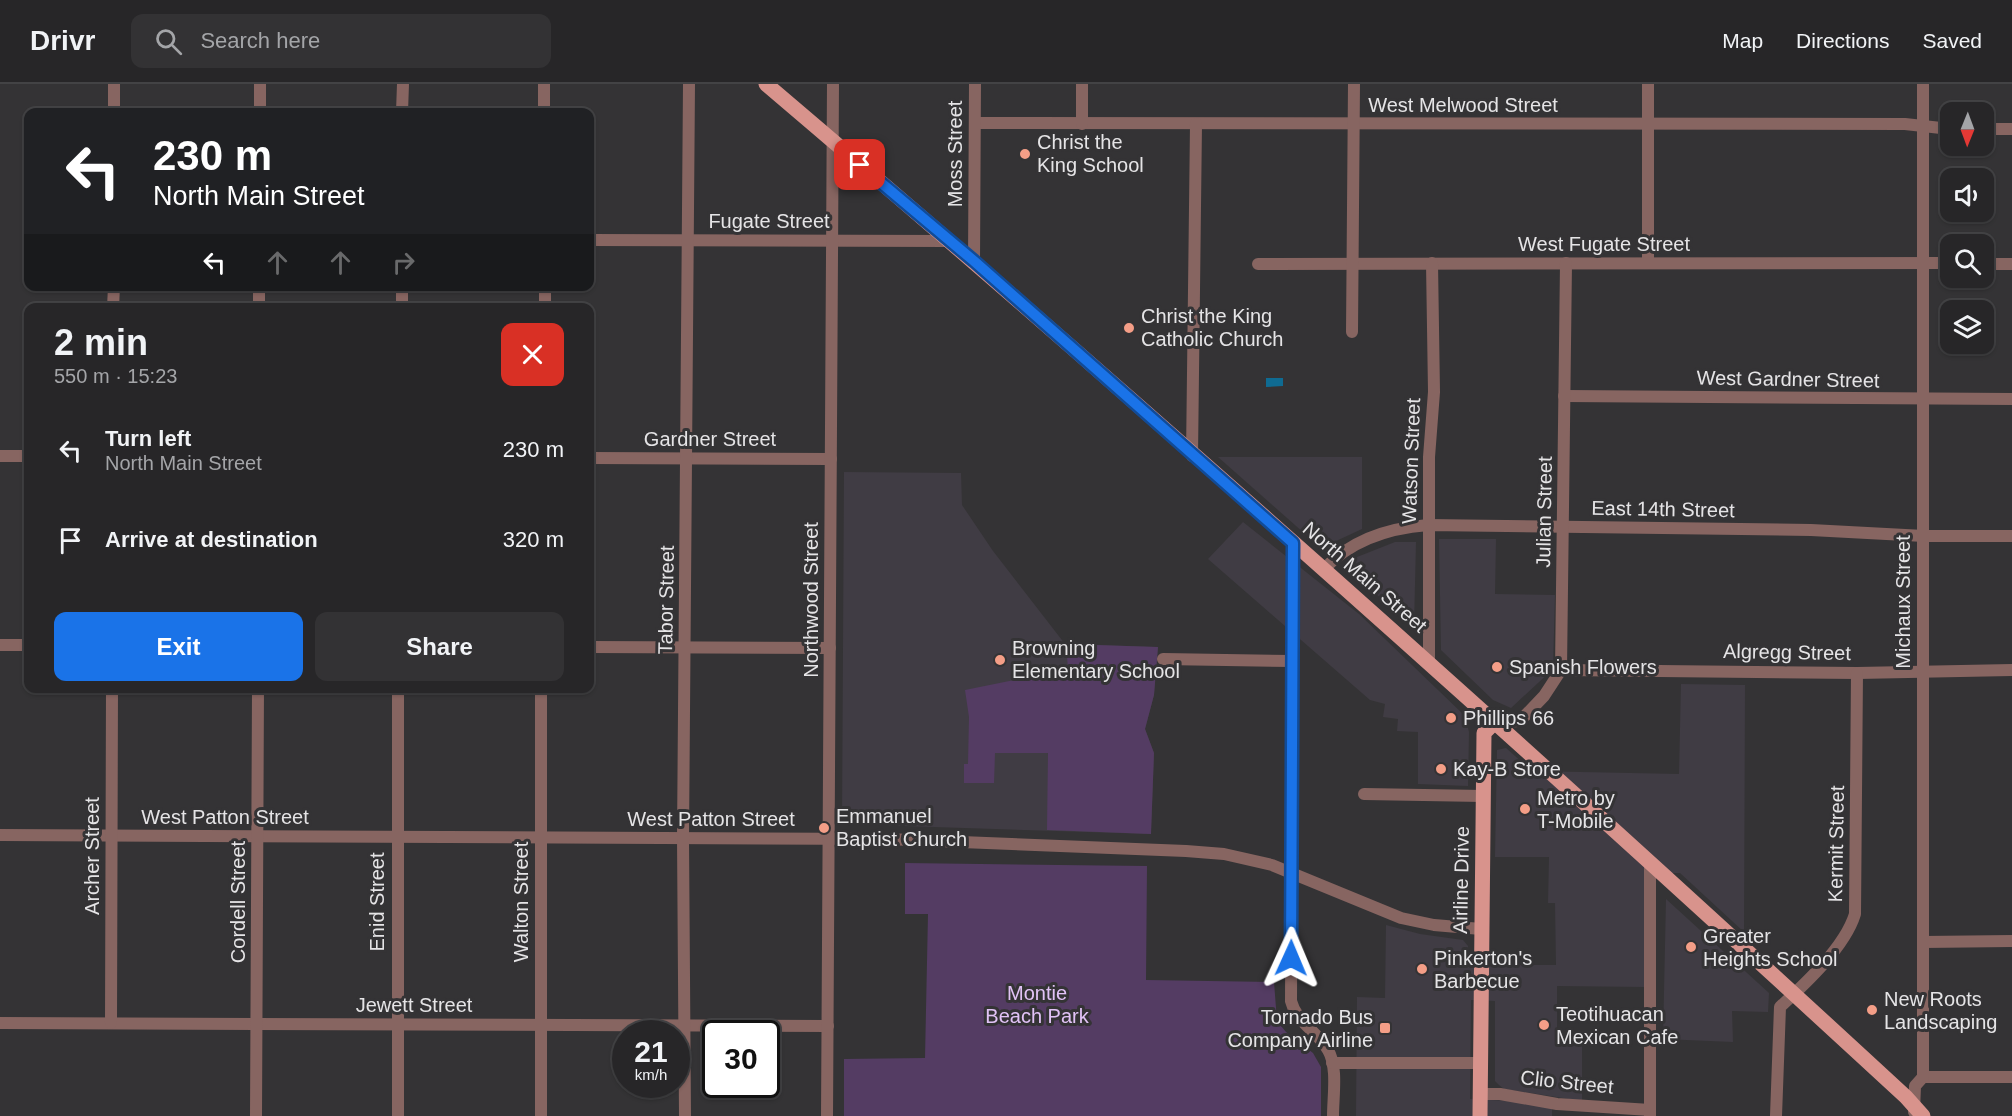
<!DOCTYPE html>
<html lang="en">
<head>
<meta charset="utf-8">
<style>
  body { margin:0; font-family:Helvetica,sans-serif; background:#333234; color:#f1f3f6; height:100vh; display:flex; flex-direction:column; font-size:22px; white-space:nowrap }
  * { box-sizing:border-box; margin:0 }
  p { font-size:20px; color:#a4a5a8 }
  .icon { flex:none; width:33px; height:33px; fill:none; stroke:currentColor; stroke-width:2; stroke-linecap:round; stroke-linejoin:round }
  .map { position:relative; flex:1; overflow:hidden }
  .side { position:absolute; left:24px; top:219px; width:570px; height:390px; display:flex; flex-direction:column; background:#272628; border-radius:12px; box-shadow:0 2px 4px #0004,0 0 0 2px #434345 }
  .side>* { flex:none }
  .top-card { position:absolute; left:24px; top:24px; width:570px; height:183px; border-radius:12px; box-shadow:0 2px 4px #0004,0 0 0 2px #434345; background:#202124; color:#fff; overflow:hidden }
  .needle { width:39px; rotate:181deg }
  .tools { position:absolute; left:1940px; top:18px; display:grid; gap:12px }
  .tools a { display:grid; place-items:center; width:54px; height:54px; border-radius:12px; background:#272628; box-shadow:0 2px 4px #0004,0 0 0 2px #434345; font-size:30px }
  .speed { position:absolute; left:612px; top:936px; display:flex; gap:12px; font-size:30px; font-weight:700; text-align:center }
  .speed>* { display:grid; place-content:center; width:78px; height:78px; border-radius:50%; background:#272628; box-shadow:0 2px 4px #0004,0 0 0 2px #434345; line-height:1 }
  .speed small { font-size:15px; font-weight:400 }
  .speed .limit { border:3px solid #111; border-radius:9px; background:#fff; color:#111 }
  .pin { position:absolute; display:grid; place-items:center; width:51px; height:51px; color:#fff; margin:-26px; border-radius:12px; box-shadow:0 3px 9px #0006 }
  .me { position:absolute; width:66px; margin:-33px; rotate:1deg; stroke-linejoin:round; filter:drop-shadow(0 0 4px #0008) }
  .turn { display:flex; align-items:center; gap:21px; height:126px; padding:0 30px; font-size:27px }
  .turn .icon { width:78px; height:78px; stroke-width:2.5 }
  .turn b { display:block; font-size:42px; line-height:51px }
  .lanes { display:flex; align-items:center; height:57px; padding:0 30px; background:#0003; justify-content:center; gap:30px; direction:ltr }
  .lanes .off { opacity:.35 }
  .round { display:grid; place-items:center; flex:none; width:63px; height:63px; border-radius:12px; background:#333234 }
  .head { display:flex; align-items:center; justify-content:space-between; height:102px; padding:0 30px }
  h1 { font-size:36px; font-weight:700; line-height:45px }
  .action { display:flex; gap:12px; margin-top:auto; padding:12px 30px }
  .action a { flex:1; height:69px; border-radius:12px; background:#1a73e8; color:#fff; font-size:24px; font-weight:700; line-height:69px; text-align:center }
  .action a+a { background:#333234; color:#f1f3f6 }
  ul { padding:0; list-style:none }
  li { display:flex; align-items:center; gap:18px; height:90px; padding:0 30px }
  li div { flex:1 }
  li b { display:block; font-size:22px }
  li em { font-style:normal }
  header { display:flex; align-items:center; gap:36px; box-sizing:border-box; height:84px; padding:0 30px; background:#272628; border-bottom:2px solid #434345 }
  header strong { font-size:28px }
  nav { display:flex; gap:33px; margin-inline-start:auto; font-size:21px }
  .search { width:420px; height:54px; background:#333234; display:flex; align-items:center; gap:15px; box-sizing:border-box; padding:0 21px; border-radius:12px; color:#a4a5a8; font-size:22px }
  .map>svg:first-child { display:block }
</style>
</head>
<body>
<header>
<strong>Drivr</strong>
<div class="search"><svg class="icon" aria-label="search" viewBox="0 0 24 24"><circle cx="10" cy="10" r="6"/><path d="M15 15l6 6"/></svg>Search here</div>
<nav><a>Map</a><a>Directions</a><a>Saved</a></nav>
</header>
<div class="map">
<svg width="2012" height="1032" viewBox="0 0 2012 1032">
  <rect width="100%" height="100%" fill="#343335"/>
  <!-- built -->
  <g fill="#403c44">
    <polygon points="1218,373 1362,373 1362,445 1321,464"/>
    <polygon points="844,388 961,389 962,421 993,467 1065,560 1158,563 1154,611 1145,645 1154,669 1151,750 842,740"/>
    <polygon points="1243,438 1359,530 1465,632 1469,648 1468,702 1418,700 1418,648 1397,647 1398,635 1383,633 1385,620 1370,616 1208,475"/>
    <polygon points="1439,455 1496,455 1495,510 1555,511 1553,585 1511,624 1493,616 1441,566"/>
    <polygon points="1395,458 1416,458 1414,542 1345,484 1352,475"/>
    <polygon points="1681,600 1745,601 1744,848 1680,789 1646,789 1645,903 1557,902 1557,956 1582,956 1582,1017 1504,1005 1499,1001 1495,997 1495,917 1471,916 1470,1015 1510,1017 1552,1023 1552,1032 1356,1032 1357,913 1385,914 1386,841 1420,850 1463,856 1468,862 1470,881 1556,881 1555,819 1548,819 1549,773 1495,773 1497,666 1506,664 1532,687 1679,690"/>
    <polygon points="1666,815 1769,909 1768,928 1732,927 1733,958 1663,955"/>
  </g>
  <!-- green -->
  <g fill="#543c63">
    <polygon points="1066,560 1158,563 1154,611 1145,645 1154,669 1151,750 1047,746 1048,669 995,669 994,699 964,699 964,680 968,680 969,633 965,606 1068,585"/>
    <polygon points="905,779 1147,782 1146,896 1274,898 1277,937 1286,948 1313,969 1321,983 1321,1032 844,1032 844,975 925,974 928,830 905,830"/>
  </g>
  <!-- water -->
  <polygon fill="#0f6b92" points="1266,294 1283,294 1283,302 1266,303"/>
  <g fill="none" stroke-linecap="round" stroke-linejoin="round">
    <!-- minor -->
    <g stroke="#876561" stroke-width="12">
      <polyline points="544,0 544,28"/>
      <polyline points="114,28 114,0"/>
      <polyline points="260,28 260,0"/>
      <polyline points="402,28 403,0"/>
      <polyline points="975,39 1905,40 1950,45"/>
      <polyline points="1082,40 1082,0"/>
      <polyline points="1983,45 2012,45"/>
      <polyline points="590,156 948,157"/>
      <polyline points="974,177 975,0"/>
      <polyline points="1648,179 1648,0"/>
      <polyline points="1258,180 1950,179"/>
      <polyline points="1983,180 2012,180"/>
      <polyline points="545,202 545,224"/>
      <polyline points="113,224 114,202"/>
      <polyline points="259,224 259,202"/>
      <polyline points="402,224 402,202"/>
      <polyline points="1352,248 1354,0"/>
      <polyline points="1564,312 2012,315"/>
      <polyline points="0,372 28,372"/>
      <polyline points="1192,372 1196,40"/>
      <polyline points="590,374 831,375"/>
      <path d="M 1293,459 L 1291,917 C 1296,938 1318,948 1328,966 C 1338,983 1333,1012 1333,1032"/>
      <path d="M 1324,485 C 1352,455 1389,444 1428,441 L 1811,446 L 1924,452 L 2012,452"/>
      <polyline points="0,561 28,561"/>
      <polyline points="590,563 830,564"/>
      <polyline points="1163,575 1292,577"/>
      <polyline points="1429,577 1429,373 1434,308 1432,179"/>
      <polyline points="1561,586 1857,589 2012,586"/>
      <polyline points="1495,638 1520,637 1544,612 1561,586 1566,179"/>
      <polyline points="1364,710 1483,712"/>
      <polyline points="0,751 886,755 1186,767 1224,770 1272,781 1401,834 1434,841 1481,845"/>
      <polyline points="1923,858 2012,857"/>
      <polyline points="0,939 828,942"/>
      <polyline points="111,939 112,604"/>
      <polyline points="1332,979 1480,979"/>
      <polyline points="1923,993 2012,993"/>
      <polyline points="1480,1010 1500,1010 1557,1020 1650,1026"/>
      <polyline points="1914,1028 1915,1002 1923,993 1923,0"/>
      <polyline points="256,1032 258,604"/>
      <polyline points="398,1032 398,604"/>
      <polyline points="541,1032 541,604"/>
      <polyline points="685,1032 683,754 689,0"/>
      <polyline points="827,1032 833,0"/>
      <polyline points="1650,1032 1650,778"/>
      <path d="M 1776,1032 L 1780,923 C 1805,900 1845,863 1855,830 L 1857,589"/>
    </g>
    <!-- major -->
    <g stroke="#d8938c" stroke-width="15">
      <path d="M 766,0 C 1153,329 1532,668 1906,1013 L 1923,1032"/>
      <polyline points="1480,1032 1484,649 1495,638"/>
    </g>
  </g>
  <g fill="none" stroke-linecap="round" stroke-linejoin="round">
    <!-- route casing -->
    <g stroke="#114b97" stroke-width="15">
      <polyline id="route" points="860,81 974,177 1293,459 1291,874"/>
    </g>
    <!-- route -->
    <use href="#route" stroke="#1a73e8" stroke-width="10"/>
  </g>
  <!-- markers -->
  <g fill="#f49e87" stroke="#343335" stroke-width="2">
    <circle cx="1025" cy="70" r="6"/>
    <circle cx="1129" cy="244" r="6"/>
    <circle cx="1000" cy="576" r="6"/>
    <circle cx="1497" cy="583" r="6"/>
    <circle cx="1451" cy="634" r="6"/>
    <circle cx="1441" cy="685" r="6"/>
    <circle cx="1525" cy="725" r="6"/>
    <circle cx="824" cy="744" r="6"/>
    <circle cx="1691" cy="863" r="6"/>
    <circle cx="1422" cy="885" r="6"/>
    <circle cx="1872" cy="926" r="6"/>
    <circle cx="1544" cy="941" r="6"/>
    <rect x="1379" y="938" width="12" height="12" rx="3"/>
  </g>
  <g text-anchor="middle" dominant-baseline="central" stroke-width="6" stroke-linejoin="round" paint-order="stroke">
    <!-- street labels -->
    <g font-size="20" fill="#e5e4e6" stroke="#343335">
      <text x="1463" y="21">West Melwood Street</text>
      <text transform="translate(955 70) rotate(-90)">Moss Street</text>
      <text x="769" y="137">Fugate Street</text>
      <text x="1604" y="160">West Fugate Street</text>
      <text transform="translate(1788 295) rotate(1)">West Gardner Street</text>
      <text x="710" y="355">Gardner Street</text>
      <text transform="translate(1411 377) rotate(-88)">Watson Street</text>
      <text transform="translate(1663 425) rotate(1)">East 14th Street</text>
      <text transform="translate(1544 428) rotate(-89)">Julian Street</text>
      <text transform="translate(1365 493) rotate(41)">North Main Street</text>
      <text transform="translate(666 516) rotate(-89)">Tabor Street</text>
      <text transform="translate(811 516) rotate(-90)">Northwood Street</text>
      <text transform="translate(1903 518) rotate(-90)">Michaux Street</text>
      <text transform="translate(1787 568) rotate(1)">Algregg Street</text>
      <text x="225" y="733">West Patton Street</text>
      <text x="711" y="735">West Patton Street</text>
      <text transform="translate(1836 760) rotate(-89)">Kermit Street</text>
      <text transform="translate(92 772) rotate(-90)">Archer Street</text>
      <text transform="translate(1461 796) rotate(-89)">Airline Drive</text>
      <text transform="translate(238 818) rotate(-90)">Cordell Street</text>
      <text transform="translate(377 818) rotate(-90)">Enid Street</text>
      <text transform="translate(521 818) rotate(-90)">Walton Street</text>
      <text x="414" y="921">Jewett Street</text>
      <text transform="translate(1567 998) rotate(6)">Clio Street</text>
    </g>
    <!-- poi labels -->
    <g font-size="20" fill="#e5e4e6" stroke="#343335" text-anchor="start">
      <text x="1037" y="58">Christ the<tspan x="1037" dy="23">King School</tspan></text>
      <text x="1141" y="232">Christ the King<tspan x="1141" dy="23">Catholic Church</tspan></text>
      <text x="1012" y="564">Browning<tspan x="1012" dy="23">Elementary School</tspan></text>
      <text x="1509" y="583">Spanish Flowers</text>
      <text x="1463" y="634">Phillips 66</text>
      <text x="1453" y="685">Kay-B Store</text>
      <text x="1537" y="714">Metro by<tspan x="1537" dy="23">T-Mobile</tspan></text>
      <text x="836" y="732">Emmanuel<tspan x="836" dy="23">Baptist Church</tspan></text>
      <text x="1703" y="852">Greater<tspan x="1703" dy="23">Heights School</tspan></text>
      <text x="1434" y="874">Pinkerton's<tspan x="1434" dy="23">Barbecue</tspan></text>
      <text x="1884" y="915">New Roots<tspan x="1884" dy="23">Landscaping</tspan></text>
      <text x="1556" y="930">Teotihuacan<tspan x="1556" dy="23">Mexican Cafe</tspan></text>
      <text x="1373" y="933" text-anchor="end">Tornado Bus<tspan x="1373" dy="23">Company Airline</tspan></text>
    </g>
    <!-- park labels -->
    <g font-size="20" fill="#e1c2f6" stroke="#343335">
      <text x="1037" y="909">Montie<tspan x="1037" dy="23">Beach Park</tspan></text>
    </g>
  </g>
</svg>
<div class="tools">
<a><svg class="needle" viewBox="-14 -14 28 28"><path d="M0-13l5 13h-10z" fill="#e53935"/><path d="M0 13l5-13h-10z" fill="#a4a5a8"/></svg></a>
<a><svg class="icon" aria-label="sound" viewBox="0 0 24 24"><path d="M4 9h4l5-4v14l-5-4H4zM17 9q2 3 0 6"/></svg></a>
<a><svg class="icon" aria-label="search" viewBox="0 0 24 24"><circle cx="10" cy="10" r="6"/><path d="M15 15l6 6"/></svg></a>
<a><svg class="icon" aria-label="layers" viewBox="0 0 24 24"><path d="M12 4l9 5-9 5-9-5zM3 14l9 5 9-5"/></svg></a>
</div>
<div class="speed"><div>21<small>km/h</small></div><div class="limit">30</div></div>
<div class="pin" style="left:860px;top:81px;background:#d93025"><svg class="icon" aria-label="arrive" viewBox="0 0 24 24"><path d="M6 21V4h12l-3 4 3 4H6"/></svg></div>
<svg class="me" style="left:1291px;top:874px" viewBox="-20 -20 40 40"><path d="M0-17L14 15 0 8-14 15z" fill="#1a73e8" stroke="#fff" stroke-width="4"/></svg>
<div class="top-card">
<div class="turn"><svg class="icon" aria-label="left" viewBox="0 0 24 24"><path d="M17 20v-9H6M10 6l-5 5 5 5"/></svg><div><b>230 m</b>North Main Street</div></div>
<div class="lanes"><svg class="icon" aria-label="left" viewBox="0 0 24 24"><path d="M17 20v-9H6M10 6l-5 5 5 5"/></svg><svg class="icon off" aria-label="ahead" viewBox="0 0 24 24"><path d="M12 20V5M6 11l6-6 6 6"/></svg><svg class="icon off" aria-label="ahead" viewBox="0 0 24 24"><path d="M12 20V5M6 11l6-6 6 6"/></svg><svg class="icon off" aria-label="right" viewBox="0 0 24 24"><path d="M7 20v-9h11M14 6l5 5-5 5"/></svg></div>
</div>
<section class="side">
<div class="head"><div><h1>2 min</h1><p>550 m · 15:23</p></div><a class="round" style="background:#d93025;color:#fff"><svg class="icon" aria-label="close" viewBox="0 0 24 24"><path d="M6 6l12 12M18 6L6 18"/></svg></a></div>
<ul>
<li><svg class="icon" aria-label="left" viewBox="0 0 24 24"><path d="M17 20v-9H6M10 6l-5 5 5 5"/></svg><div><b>Turn left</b><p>North Main Street</p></div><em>230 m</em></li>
<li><svg class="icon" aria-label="arrive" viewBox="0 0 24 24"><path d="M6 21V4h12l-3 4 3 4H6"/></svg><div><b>Arrive at destination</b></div><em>320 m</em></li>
</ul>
<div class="action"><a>Exit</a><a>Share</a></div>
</section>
</div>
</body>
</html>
